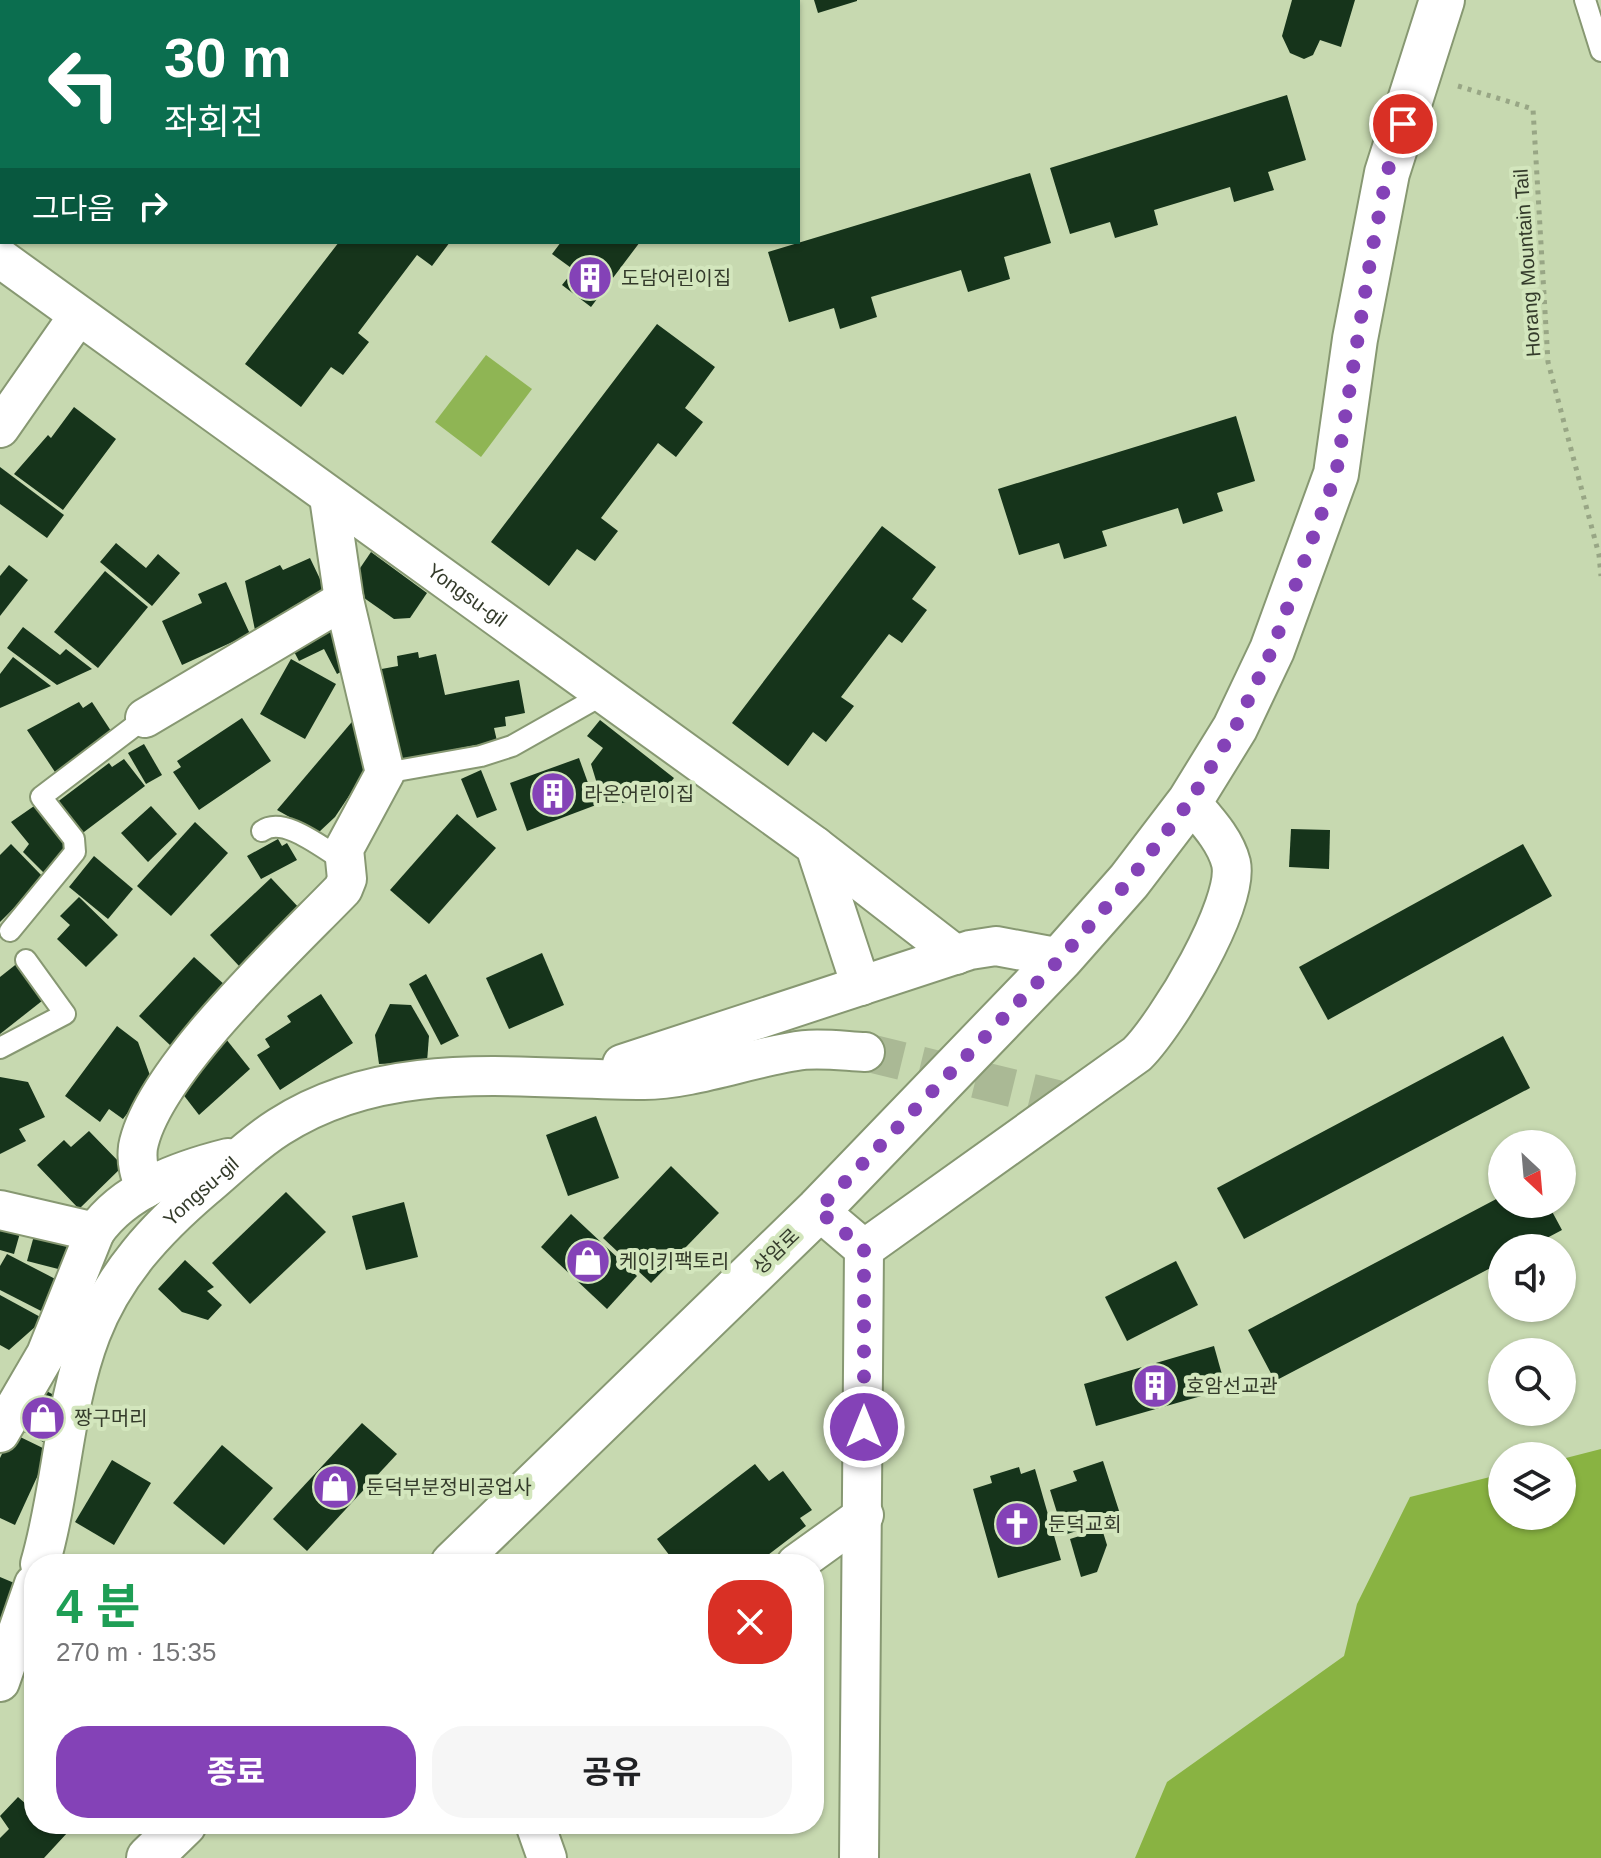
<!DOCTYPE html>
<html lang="ko">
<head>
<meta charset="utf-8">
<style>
  body { margin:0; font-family:Arial,"Noto Sans KR",sans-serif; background:#f6f6f6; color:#202124; height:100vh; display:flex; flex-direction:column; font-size:30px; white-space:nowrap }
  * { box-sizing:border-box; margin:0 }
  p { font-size:26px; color:#757577 }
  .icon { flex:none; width:44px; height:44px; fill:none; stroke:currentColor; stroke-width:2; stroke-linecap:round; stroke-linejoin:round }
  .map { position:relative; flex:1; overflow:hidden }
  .drawer { position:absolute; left:24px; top:1554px; width:800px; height:280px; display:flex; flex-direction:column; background:#fff; border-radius:32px; box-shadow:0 2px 6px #0004 }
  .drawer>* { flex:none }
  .hud { position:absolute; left:0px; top:0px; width:800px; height:244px; box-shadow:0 2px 6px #0004; background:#0b6e4f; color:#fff; overflow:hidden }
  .needle { width:52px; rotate:154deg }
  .tools { position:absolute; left:1488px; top:1130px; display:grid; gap:16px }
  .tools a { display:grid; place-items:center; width:88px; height:88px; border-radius:50%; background:#fff; box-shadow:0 2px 6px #0004; font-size:40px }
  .pin { position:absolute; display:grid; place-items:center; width:68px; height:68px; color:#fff; margin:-34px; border:4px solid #fff; border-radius:50%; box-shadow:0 2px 8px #0007 }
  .me { position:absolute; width:88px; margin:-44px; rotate:0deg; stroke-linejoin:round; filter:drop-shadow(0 0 6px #0008) }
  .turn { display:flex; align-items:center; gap:28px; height:168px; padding:0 32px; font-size:36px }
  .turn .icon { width:104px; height:104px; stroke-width:2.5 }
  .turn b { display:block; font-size:56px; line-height:68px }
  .then { display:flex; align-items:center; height:76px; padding:0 32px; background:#0003; gap:16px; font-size:30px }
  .round { display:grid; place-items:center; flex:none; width:84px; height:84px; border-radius:32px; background:#f6f6f6 }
  .head { display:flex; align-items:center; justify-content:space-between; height:136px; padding:0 32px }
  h1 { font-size:48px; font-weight:700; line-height:60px; color:#1e9e55 }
  .primary-button { display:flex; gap:16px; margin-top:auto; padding:16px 32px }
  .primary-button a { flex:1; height:92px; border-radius:32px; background:#8442b7; color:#fff; font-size:32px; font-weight:700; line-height:92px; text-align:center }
  .primary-button a+a { background:#f6f6f6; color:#202124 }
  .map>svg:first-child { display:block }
</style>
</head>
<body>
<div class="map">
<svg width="1601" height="1858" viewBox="0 0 1601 1858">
  <rect width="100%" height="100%" fill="#c7d9b0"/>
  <!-- green -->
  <polygon fill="#8fb554" points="486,355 532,389 481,457 435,422"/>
  <!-- forest -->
  <polygon fill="#89b342" points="1601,1449 1601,1858 1135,1858 1167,1782 1344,1656 1357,1604 1410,1497 1502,1474 1502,1516 1562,1516 1562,1459"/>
  <!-- building -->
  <g fill="#16341b">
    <polygon points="814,0 857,0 857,1 818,13"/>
    <polygon points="1292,0 1355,0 1341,47 1320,40 1313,55 1304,59 1290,53 1282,36"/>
    <polygon points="1287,95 1306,160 1268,172 1274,190 1234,202 1230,187 1154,210 1158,225 1115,238 1110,222 1070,234 1050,168"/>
    <polygon points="1030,173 1051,243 1004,257 1010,279 968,292 961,270 871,297 877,317 840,329 834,308 789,322 768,252"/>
    <polygon points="339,242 450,242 432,266 417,255 358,333 369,342 343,375 331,367 301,407 245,364"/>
    <polygon points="561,242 640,242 591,307 562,285 574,270 552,254"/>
    <polygon points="657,324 715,367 685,408 703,422 676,457 658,443 601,518 618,531 595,561 577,549 549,586 491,542"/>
    <polygon points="74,407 116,439 63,510 14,474 48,435 51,438"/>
    <polygon points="1236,416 1255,481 1217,493 1223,511 1183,524 1178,508 1102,531 1107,546 1064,559 1059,543 1019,555 998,489"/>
    <polygon points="0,467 64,515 47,538 0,504"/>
    <polygon points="882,526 936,567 912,599 927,610 902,643 889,634 841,697 854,706 826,742 813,732 788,766 732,723"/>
    <polygon points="116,543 146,568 158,554 180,573 152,606 100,562"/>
    <polygon points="371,552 427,593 410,618 394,619 357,593 354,577"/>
    <polygon points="310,558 330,600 256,635 245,581 280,565 283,570"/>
    <polygon points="9,565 28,580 0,616 0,576"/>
    <polygon points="105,571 148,607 98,668 54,632"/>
    <polygon points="226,582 250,634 182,665 162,621 202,603 198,594"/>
    <polygon points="329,624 350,667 337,674 324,649 299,661 290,644"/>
    <polygon points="23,627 60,655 66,649 92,669 57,685 7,648"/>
    <polygon points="418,652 419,658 436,654 445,695 519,680 525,713 505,717 506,726 494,728 497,741 394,761 376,670 398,666 397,656"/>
    <polygon points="13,657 51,686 0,708 0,674"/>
    <polygon points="291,659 336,684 305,739 260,714"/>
    <polygon points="79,702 83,708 92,702 113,734 55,772 27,730"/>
    <polygon points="362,710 373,760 335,817 318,833 277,810"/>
    <polygon points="242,718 271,761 199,810 173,772 181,767 177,761"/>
    <polygon points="600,720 674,778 662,793 622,803 598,787 591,764 603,748 587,736"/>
    <polygon points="144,744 162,775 146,784 128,753"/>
    <polygon points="579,758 596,805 527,831 510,783"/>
    <polygon points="124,759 145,786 80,835 56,803 109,763 112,767"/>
    <polygon points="481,770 497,810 477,818 461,779"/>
    <polygon points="37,804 70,843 46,875 23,852 29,844 11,822"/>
    <polygon points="151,806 177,834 148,862 121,833"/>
    <polygon points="457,814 496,848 429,924 390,890"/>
    <polygon points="195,822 228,853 171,916 137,886"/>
    <polygon points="1291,829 1330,830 1329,869 1289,867"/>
    <polygon points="278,839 282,846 287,843 297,860 261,879 247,856"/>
    <polygon points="11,844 44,878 0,922 0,855"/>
    <polygon points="1523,844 1552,896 1328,1020 1299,967"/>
    <polygon points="94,856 133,889 108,919 69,887"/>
    <polygon points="271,878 301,910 240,967 210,935"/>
    <polygon points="79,897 118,935 86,967 57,939 70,925 60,916"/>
    <polygon points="542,953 564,1005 509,1029 486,978"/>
    <polygon points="194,957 226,986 171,1046 139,1016"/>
    <polygon points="19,962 47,997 0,1034 0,977"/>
    <polygon points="426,974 459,1036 441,1045 409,984"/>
    <polygon points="321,994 353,1043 280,1090 257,1055 270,1047 265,1039 291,1022 287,1016"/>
    <polygon points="390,1004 411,1005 429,1036 427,1062 379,1064 375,1035"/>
    <polygon points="117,1026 138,1042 152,1081 123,1119 109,1109 100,1122 65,1096"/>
    <polygon points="1503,1036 1530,1088 1244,1239 1217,1188"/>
    <polygon points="226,1039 250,1069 199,1115 182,1093"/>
    <polygon points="0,1077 28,1082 45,1117 19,1129 26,1141 0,1154"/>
    <polygon points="596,1116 619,1178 568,1196 546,1135"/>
    <polygon points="89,1131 123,1166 79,1209 37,1165 64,1140 71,1147"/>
    <polygon points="671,1166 719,1213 651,1283 603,1238"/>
    <polygon points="286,1192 326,1232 250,1304 212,1263"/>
    <polygon points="1502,1196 1502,1204 1548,1204 1562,1230 1528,1248 1502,1248 1502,1262 1275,1381 1248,1330"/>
    <polygon points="404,1202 418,1257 366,1270 352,1216"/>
    <polygon points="571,1214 637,1276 607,1309 541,1247"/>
    <polygon points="0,1220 22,1226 14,1254 0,1250"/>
    <polygon points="35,1232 76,1236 66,1271 27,1261"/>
    <polygon points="7,1254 65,1284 49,1315 0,1290 0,1266"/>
    <polygon points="185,1260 214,1287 207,1291 222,1305 208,1320 182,1312 158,1289"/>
    <polygon points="1176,1261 1198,1305 1127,1341 1105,1297"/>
    <polygon points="0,1295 44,1319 9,1350 0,1345"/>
    <polygon points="1214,1346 1226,1389 1096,1426 1084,1384"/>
    <polygon points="43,1389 61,1399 51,1446 18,1429"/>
    <polygon points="362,1423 397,1454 307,1551 273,1519"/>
    <polygon points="12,1433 49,1451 15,1525 0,1518 0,1458"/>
    <polygon points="222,1445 273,1488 224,1545 173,1503"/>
    <polygon points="112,1460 151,1483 114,1545 75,1522"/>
    <polygon points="1103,1461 1121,1517 1064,1535 1050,1490 1077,1481 1073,1471"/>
    <polygon points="755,1464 769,1481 783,1471 812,1510 800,1518 806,1526 756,1564 676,1564 657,1539"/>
    <polygon points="1019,1467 1021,1474 1035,1469 1061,1560 998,1578 973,1489 992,1483 990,1476"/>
    <polygon points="1102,1529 1107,1545 1097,1572 1081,1577 1070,1539"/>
    <polygon points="0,1577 19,1585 0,1630"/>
    <polygon points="18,1797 34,1811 34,1824 59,1824 68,1832 44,1858 0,1858 0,1838 9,1829 0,1816"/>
  </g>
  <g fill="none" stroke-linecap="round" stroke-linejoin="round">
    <!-- minor-tunnel -->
    <polyline stroke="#aab995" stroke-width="38" stroke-dasharray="38 19" stroke-linecap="butt" points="865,1052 1069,1102"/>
    <!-- service casing -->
    <g stroke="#879872" stroke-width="24">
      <g id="service">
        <polyline points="1585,0 1601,51"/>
        <polyline points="385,773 481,756 512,746 604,694"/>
        <path d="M 262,831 C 284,815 323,849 343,860"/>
        <polyline points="10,931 75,852 74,839 41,797 145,718"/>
        <polyline points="0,1048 65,1014 26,960"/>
      </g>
    </g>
    <!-- minor casing -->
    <g stroke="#879872" stroke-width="42">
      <g id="minor">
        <polyline points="27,2 28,0"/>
        <polyline points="0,38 2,35"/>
        <path id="s1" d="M 0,258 L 815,846 L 861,986"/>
        <polyline points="0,428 78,316"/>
        <polyline points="145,718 344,600"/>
        <polyline points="815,846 956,955"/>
        <polyline points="622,1064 970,950 996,946 1061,958"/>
        <path d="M 145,1189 C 140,1175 136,1163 138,1147 C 152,1072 288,946 343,889 L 347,879 L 344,849 L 385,773 L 344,600 L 329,497"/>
        <path d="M 0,1210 L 95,1232 C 124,1190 180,1170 228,1158"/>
        <path d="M 818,1210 L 864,1249 L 1137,1054 C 1167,1024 1240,904 1231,863 C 1225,839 1205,819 1190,801"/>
        <polyline points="0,1433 46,1354 95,1232"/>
        <path id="s2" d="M 40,1564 C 62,1489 63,1407 91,1334 C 114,1274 156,1229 204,1188 C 228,1168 252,1144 279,1127 C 389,1056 521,1080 644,1080 C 693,1080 754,1056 804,1050 C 823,1048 845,1051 865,1052"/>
        <polyline points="796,1564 864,1515"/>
        <polyline points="0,1682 34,1584"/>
        <polyline points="535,1824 547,1858"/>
        <polyline points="859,1858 864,1249"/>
      </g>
    </g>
    <!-- primary casing -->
    <g stroke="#879872" stroke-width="48">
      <g id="primary">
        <polyline points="453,1564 818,1210 1061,958 1129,881 1190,801 1235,728 1272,650 1336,474 1355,339 1387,173 1442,0"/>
        <polyline points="149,1858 184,1824"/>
      </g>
    </g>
    <!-- path -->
    <polyline stroke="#98a685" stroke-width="5" stroke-dasharray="4 6" stroke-linecap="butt" points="1458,86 1533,109 1548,362 1599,555 1601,576"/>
    <!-- service -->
    <use href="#service" stroke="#fff" stroke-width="20"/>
    <!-- minor -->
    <use href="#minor" stroke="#fff" stroke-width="38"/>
    <!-- primary -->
    <use href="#primary" stroke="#fff" stroke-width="44"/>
  </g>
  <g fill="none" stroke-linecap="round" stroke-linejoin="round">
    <!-- route -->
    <polyline stroke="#8442b7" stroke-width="14" stroke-dasharray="0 25.2" points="864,1427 864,1249 818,1210 1061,958 1129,881 1190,801 1235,728 1272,650 1336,474 1371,256 1387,173 1403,124"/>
  </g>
  <!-- icons -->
  <defs>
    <g id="building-disc" transform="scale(2.3)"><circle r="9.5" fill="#8442b7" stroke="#d3e6bd"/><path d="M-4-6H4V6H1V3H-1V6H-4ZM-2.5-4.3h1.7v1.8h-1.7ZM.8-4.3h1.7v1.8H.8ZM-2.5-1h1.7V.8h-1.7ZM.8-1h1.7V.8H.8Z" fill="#fff"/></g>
    <g id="shop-disc" transform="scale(2.3)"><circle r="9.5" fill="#8442b7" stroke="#d3e6bd"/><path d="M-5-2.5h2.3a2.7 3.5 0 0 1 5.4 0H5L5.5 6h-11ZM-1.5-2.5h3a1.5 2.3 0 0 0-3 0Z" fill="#fff"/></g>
    <g id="church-disc" transform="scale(2.3)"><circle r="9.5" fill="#8442b7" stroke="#d3e6bd"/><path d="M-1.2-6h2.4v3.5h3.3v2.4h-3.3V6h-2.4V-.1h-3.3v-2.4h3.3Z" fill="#fff"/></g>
  </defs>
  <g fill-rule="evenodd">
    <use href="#building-disc" x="590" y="278"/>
    <use href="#building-disc" x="553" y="794"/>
    <use href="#shop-disc" x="588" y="1261"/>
    <use href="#building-disc" x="1155" y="1386"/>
    <use href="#shop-disc" x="43" y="1418"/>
    <use href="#shop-disc" x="335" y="1487"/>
    <use href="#church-disc" x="1017" y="1524"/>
  </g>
  <g text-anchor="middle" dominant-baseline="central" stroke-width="8" stroke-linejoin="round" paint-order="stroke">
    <!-- street labels -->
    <g font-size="20" fill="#343b2b" stroke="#d3e6bd">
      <text transform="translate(1527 263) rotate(-94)">Horang Mountain Tail</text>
      <text stroke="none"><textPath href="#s1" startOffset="576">Yongsu-gil</textPath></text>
      <text stroke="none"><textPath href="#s2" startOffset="418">Yongsu-gil</textPath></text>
      <text transform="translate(776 1251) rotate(-44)">상암로</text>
    </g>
    <!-- poi labels -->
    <g font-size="20" fill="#343b2b" stroke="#d3e6bd" text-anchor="start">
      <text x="621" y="278">도담어린이집</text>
      <text x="584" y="794">라온어린이집</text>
      <text x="619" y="1261">케이키팩토리</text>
      <text x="1186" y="1386">호암선교관</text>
      <text x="74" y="1418">짱구머리</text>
      <text x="366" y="1487">둔덕부분정비공업사</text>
      <text x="1048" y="1524">둔덕교회</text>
    </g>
  </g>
</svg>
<div class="tools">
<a><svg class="needle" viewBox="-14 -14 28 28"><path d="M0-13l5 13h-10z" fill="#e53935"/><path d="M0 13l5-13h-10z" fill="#757577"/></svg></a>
<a><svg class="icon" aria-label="sound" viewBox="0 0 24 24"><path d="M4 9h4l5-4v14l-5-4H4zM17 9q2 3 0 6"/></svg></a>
<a><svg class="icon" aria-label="search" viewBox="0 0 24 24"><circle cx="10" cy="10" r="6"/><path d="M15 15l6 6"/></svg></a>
<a><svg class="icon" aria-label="layers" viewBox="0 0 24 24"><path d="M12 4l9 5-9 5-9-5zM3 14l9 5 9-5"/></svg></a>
</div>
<div class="pin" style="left:1403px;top:124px;background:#d93025"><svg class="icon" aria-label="arrive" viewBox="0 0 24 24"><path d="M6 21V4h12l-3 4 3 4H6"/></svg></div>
<svg class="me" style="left:864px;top:1427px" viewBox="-20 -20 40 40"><circle r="17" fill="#8442b7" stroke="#fff" stroke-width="3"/><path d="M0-11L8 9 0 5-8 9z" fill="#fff"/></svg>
<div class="hud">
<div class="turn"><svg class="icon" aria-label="left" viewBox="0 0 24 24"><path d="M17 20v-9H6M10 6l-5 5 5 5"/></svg><div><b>30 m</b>좌회전</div></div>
<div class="then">그다음<svg class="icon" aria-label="right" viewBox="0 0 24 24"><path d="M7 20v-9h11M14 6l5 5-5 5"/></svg></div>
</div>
<section class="drawer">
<div class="head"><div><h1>4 분</h1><p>270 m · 15:35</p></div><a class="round" style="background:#d93025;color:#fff"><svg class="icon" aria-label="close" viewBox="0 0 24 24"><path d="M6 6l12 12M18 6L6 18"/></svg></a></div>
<div class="primary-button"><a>종료</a><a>공유</a></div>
</section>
</div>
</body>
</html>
